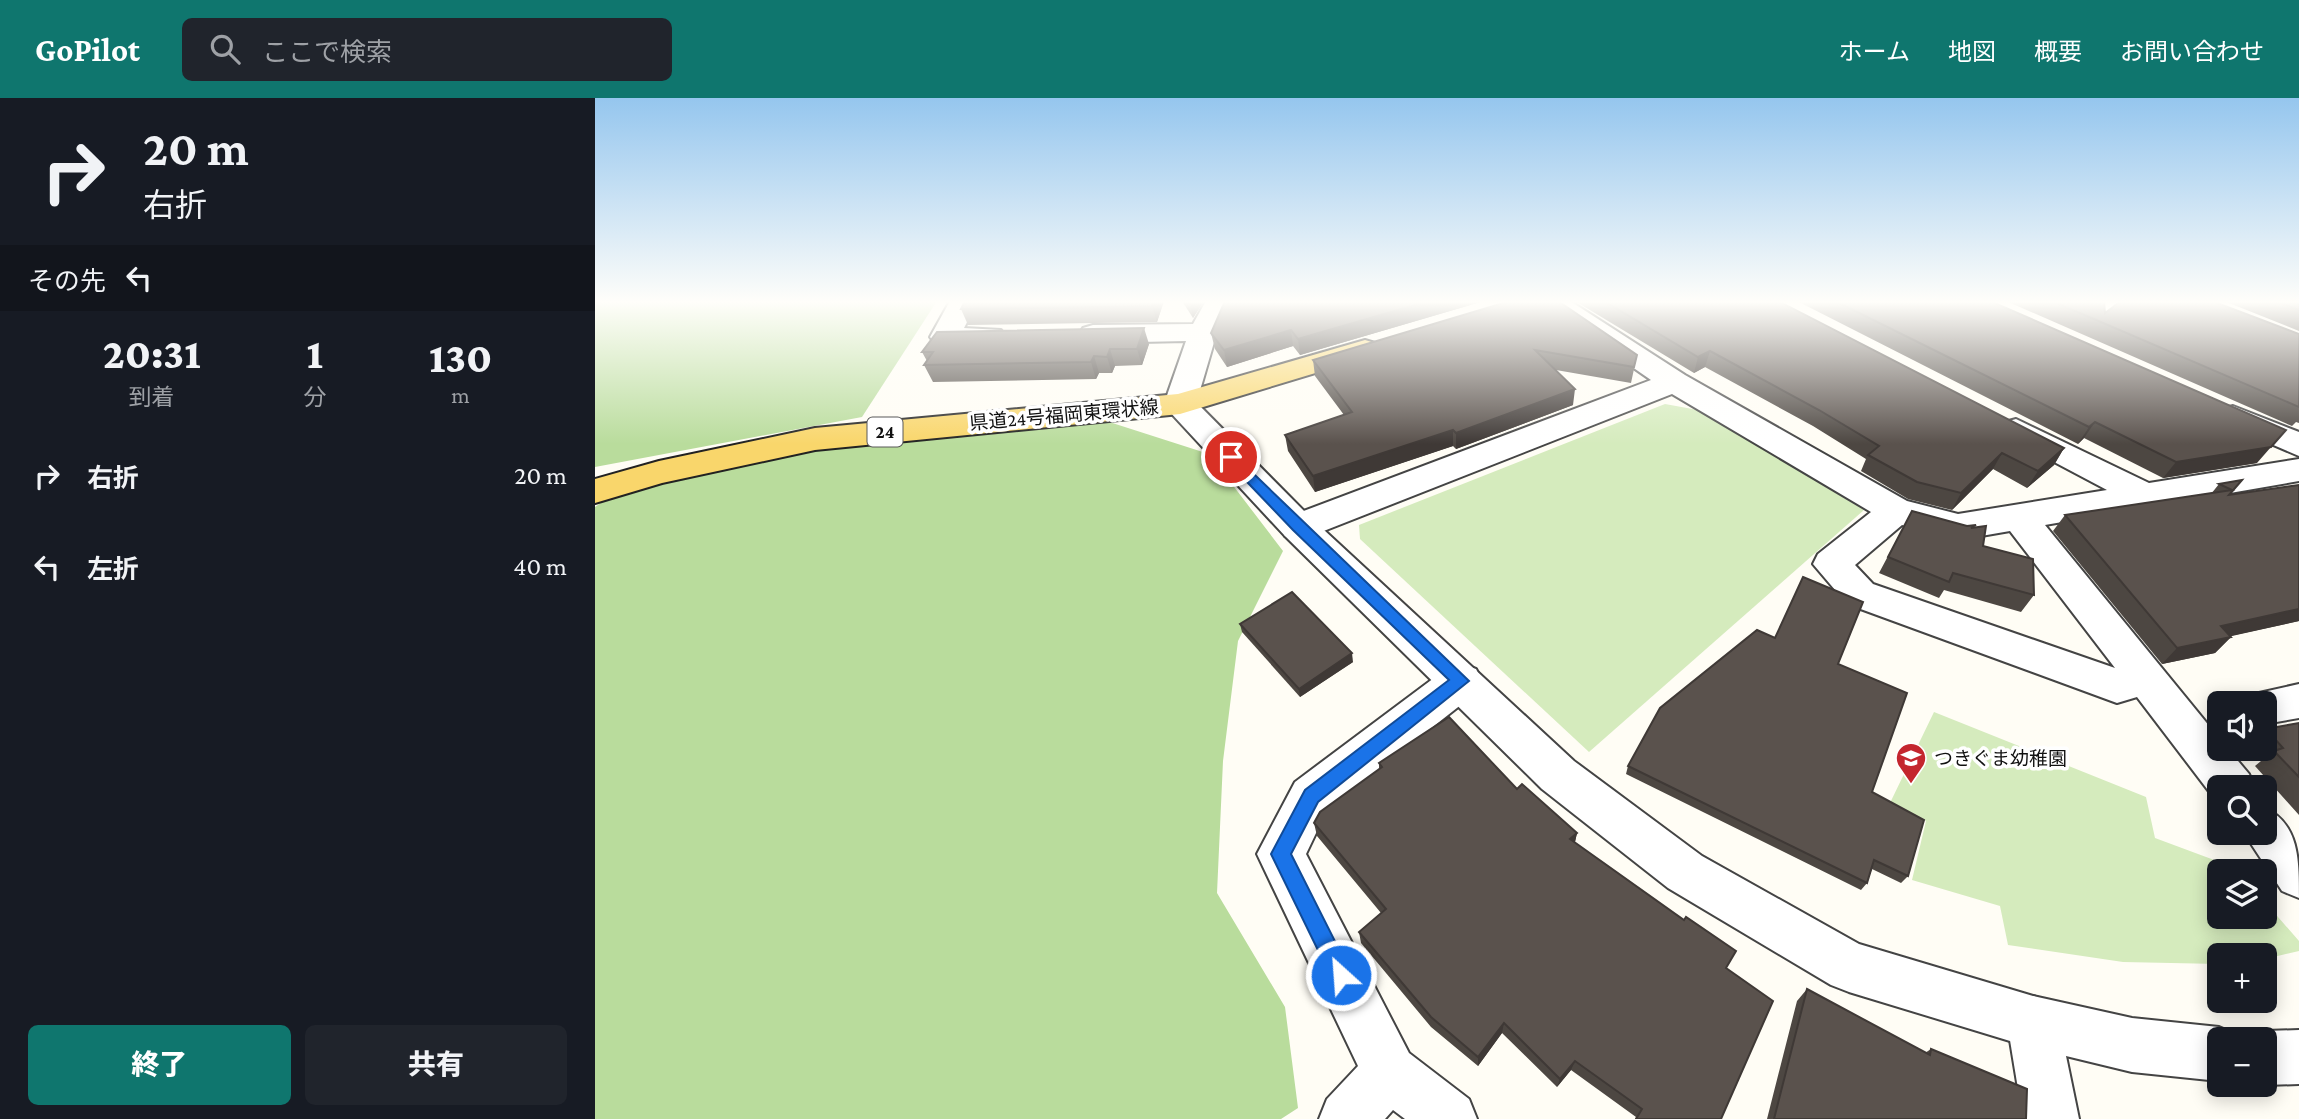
<!DOCTYPE html>
<html lang="ja">
<head>
<meta charset="utf-8">
<style>
  body { margin:0; font-family:"Crimson Pro","Noto Sans JP",serif; background:#20242c; color:#f1f3f6; height:100vh; display:flex; flex-direction:column; font-size:26px; white-space:nowrap }
  * { box-sizing:border-box; margin:0 }
  p { font-size:23px; color:#9ea1a6 }
  .icon { flex:none; width:38px; height:38px; fill:none; stroke:currentColor; stroke-width:2; stroke-linecap:round; stroke-linejoin:round }
  .map { position:relative; flex:1; overflow:hidden }
  .sheet { display:flex; flex-direction:column; background:#171b24; width:595px }
  .sheet>* { flex:none }
  .top-card { background:#171b24; color:#f1f3f6; overflow:hidden }
  .tools { position:absolute; left:1612px; top:593px; display:grid; gap:14px }
  .tools a { display:grid; place-items:center; width:70px; height:70px; border-radius:10px; background:#171b24; box-shadow:0 4px 18px #0003; font-size:35px }
  .pin { position:absolute; display:grid; place-items:center; width:60px; height:60px; color:#fff; margin:-30px; border:4px solid #fff; border-radius:50%; box-shadow:0 2px 7px #0007 }
  .me { position:absolute; width:77px; margin:-38px; rotate:334deg; stroke-linejoin:round; filter:drop-shadow(0 0 5px #0008) }
  .turn { display:flex; align-items:center; gap:24px; height:147px; padding:0 28px; font-size:32px }
  .turn .icon { width:91px; height:91px; stroke-width:2.5 }
  .turn b { display:block; font-size:49px; line-height:60px }
  .then { display:flex; align-items:center; height:66px; padding:0 28px; background:#0003; gap:14px; font-size:26px }
  .eta { display:flex; justify-content:space-evenly; align-items:center; height:119px; text-align:center }
  .eta b { font-size:42px; font-weight:800; line-height:49px }
  .action { display:flex; gap:14px; margin-top:auto; padding:14px 28px }
  .action a { flex:1; height:80px; border-radius:10px; background:#0f766e; color:#fff; font-size:28px; font-weight:800; line-height:80px; text-align:center }
  .action a+a { background:#20242c; color:#f1f3f6 }
  ul { padding:0; list-style:none }
  li { display:flex; align-items:center; gap:21px; height:91px; padding:0 28px }
  li div { flex:1 }
  li b { display:block; font-size:26px }
  li em { font-style:normal }
  header { display:flex; align-items:center; gap:42px; box-sizing:border-box; height:98px; padding:0 35px; background:#0f766e; color:#fff }
  header strong { font-size:33px }
  nav { display:flex; gap:38px; margin-inline-start:auto; font-size:24px }
  .search { width:490px; height:63px; background:#20242c; display:flex; align-items:center; gap:18px; box-sizing:border-box; padding:0 24px; border-radius:10px; color:#9ea1a6; font-size:26px }
  main { display:flex; flex:1; min-height:0 }
  .map>svg:first-child { display:block }
</style>
</head>
<body>
<header>
<strong>GoPilot</strong>
<div class="search"><svg class="icon" aria-label="search" viewBox="0 0 24 24"><circle cx="10" cy="10" r="6"/><path d="M15 15l6 6"/></svg>ここで検索</div>
<nav><a>ホーム</a><a>地図</a><a>概要</a><a>お問い合わせ</a></nav>
</header>
<main>
<section class="sheet">
<div class="top-card">
<div class="turn"><svg class="icon" aria-label="right" viewBox="0 0 24 24"><path d="M7 20v-9h11M14 6l5 5-5 5"/></svg><div><b>20 m</b>右折</div></div>
<div class="then">その先<svg class="icon" aria-label="left" viewBox="0 0 24 24"><path d="M17 20v-9H6M10 6l-5 5 5 5"/></svg></div>
</div>
<div class="eta">
<div><b>20:31</b><p>到着</p></div>
<div><b>1</b><p>分</p></div>
<div><b>130</b><p>m</p></div>
</div>
<ul>
<li><svg class="icon" aria-label="right" viewBox="0 0 24 24"><path d="M7 20v-9h11M14 6l5 5-5 5"/></svg><div><b>右折</b></div><em>20 m</em></li>
<li><svg class="icon" aria-label="left" viewBox="0 0 24 24"><path d="M17 20v-9H6M10 6l-5 5 5 5"/></svg><div><b>左折</b></div><em>40 m</em></li>
</ul>
<div class="action"><a>終了</a><a>共有</a></div>
</section>
<div class="map">
<svg width="1704" height="1021" viewBox="0 0 1704 1021">
  <rect width="100%" height="100%" fill="#fffdf5"/>
  <!-- green -->
  <g fill="#d5ebbd">
    <polygon points="1070,306 1103,312 1269,412 994,654 765,441 764,427"/>
    <polygon points="1339,614 1551,699 1560,740 1638,769 1642,773 1624,774 1624,819 1670,819 1670,804 1704,843 1704,853 1670,861 1670,858 1624,858 1624,866 1528,864 1413,847 1405,808 1317,782 1331,723 1295,705"/>
  </g>
  <!-- forest -->
  <g fill="#b9dc9c">
    <polygon points="0,203 342,203 267,319 0,369"/>
    <polygon points="480,313 614,356 688,453 643,543 628,663 622,795 690,909 703,1010 686,1021 0,1021 0,409 59,368"/>
  </g>
  <g fill="none" stroke-linecap="round" stroke-linejoin="round">
    <!-- minor casing -->
    <g stroke="#444" stroke-width="4">
      <g id="minor">
        <polygon points="355,203 383,203 369,230 406,232 411,238 406,244 350,248 340,245 335,239"/>
        <polygon points="611,203 639,203 622,234 601,306 596,313 585,316 574,313 569,306 591,243 498,245 488,242 484,236 488,230 498,227 598,226"/>
        <path d="M 942,203 L 975,203 L 1090,277 L 1312,403 L 1363,416 L 1512,392 L 1410,338 L 1405,331 L 1410,324 L 1421,321 L 1554,385 L 1704,361 L 1704,383 L 1450,427 L 1624,640 L 1624,651 L 1633,651 L 1654,676 L 1660,690 L 1624,690 L 1622,704 L 1542,599 L 1522,605 L 1252,506 L 1218,466 L 1223,456 L 1276,414 L 1077,296 L 716,438 L 703,442 L 690,438 L 685,429 L 690,420 L 1056,282 ZM 1307,427 L 1363,442 L 1415,433 L 1520,570 L 1278,486 L 1260,467 Z"/>
        <polygon points="1638,308 1704,334 1704,358 1627,325 1622,318 1627,311"/>
        <polygon points="866,566 881,571 887,583 881,595 732,712 711,756 814,955 874,1001 882,1021 810,1021 798,1012 790,1021 724,1021 732,1001 763,968 662,756 700,684 851,571"/>
        <polygon points="1704,586 1704,620 1670,626 1670,606 1651,606 1655,597"/>
        <path d="M 1670,710 C 1704,726 1704,761 1704,800 L 1687,793 L 1649,735 L 1670,735 Z"/>
        <polygon points="1438,898 1457,905 1464,924 1484,1021 1428,1021 1412,924 1419,905"/>
      </g>
    </g>
    <!-- tertiary casing -->
    <g stroke="#444" stroke-width="4">
      <g id="tertiary">
        <polygon points="585,296 596,299 716,420 979,663 1107,758 1264,846 1438,898 1537,920 1624,929 1643,937 1645,942 1624,942 1624,983 1537,974 1438,950 1254,894 1236,887 1073,790 947,691 690,438 574,313 569,306 574,299"/>
        <polygon points="1704,932 1704,986 1670,987 1670,942 1651,941 1670,933"/>
      </g>
    </g>
    <!-- primary casing -->
    <g stroke="#222" stroke-width="4">
      <polygon id="primary" points="770,242 780,245 785,251 780,257 585,316 220,352 67,385 0,405 0,381 64,363 220,330 583,296"/>
    </g>
    <!-- minor -->
    <use href="#minor" fill="#fff" fill-rule="evenodd"/>
    <!-- tertiary -->
    <use href="#tertiary" fill="#fff" fill-rule="evenodd"/>
    <!-- primary -->
    <use href="#primary" fill="#f9d66b" fill-rule="evenodd"/>
  </g>
  <!-- wall -->
  <g fill="#4d4742">
    <polygon points="370,203 569,203 562,224 373,227 366,211"/>
    <polygon points="587,203 609,203 598,220"/>
    <polygon points="889,203 705,257 698,248 632,269 620,251 616,235"/>
    <polygon points="915,203 1042,257 1036,285 961,272 978,307 861,351 858,348 720,394 693,353 690,337 749,317 720,278 718,262"/>
    <polygon points="980,203 1183,203 1469,350 1459,367 1432,390 1398,371 1357,412 1313,401 1266,373 1271,361 1218,328 1110,269 1099,275"/>
    <polygon points="1202,203 1395,203 1662,365 1568,380 1489,340 1483,346"/>
    <polygon points="1411,203 1509,203 1510,215 1704,236 1704,325 1701,324 1697,328"/>
    <polygon points="1629,203 1704,203 1704,233"/>
    <polygon points="554,246 547,267 520,268 517,275 504,275 501,281 338,284 329,267 332,263 327,254"/>
    <polygon points="1647,382 1634,397 1704,387 1704,523 1635,538 1636,539 1620,555 1567,566 1458,433 1470,417 1616,396 1624,386"/>
    <polygon points="1317,413 1379,430 1388,448 1439,497 1426,514 1349,492 1344,500 1284,475"/>
    <polygon points="645,526 758,564 705,599 647,534"/>
    <polygon points="1704,625 1704,717 1660,668 1666,663 1656,651 1670,651 1670,632 1671,631"/>
    <polygon points="784,665 922,691 982,735 980,744 1131,870 1126,1021 1040,1021 1041,1019 976,972 962,989 907,935 883,968 836,929 766,845 764,834 786,815 722,738 719,725 784,671"/>
    <polygon points="1033,668 1277,694 1313,778 1306,785 1277,771 1272,785 1266,792 1031,676"/>
    <polygon points="1212,891 1330,955 1336,951 1431,1021 1172,1021 1202,903"/>
  </g>
  <!-- shaded-wall -->
  <g fill="#3f3936">
    <polygon points="559,203 569,203 562,224 557,208"/>
    <polygon points="595,203 609,203 598,220 595,204"/>
    <polygon points="834,203 889,203 705,257 703,241"/>
    <polygon points="549,230 554,246 547,267 542,251"/>
    <polygon points="696,232 698,248 632,269 629,252"/>
    <polygon points="515,251 520,268 517,275 512,259"/>
    <polygon points="1115,253 1110,269 1099,275 1103,259"/>
    <polygon points="499,258 504,275 501,281 496,264"/>
    <polygon points="980,291 978,307 861,351 861,335"/>
    <polygon points="1500,324 1489,340 1483,346 1494,329"/>
    <polygon points="858,332 858,348 720,394 718,378"/>
    <polygon points="1676,349 1662,365 1568,380 1581,364"/>
    <polygon points="1469,350 1459,367 1432,390 1443,373"/>
    <polygon points="1407,355 1398,371 1357,412 1366,395"/>
    <polygon points="1704,511 1704,523 1610,544 1626,528"/>
    <polygon points="1636,539 1620,555 1567,566 1582,550"/>
    <polygon points="757,555 758,564 705,599 704,591"/>
    <polygon points="982,735 979,748 975,741"/>
    <polygon points="909,925 907,935 883,968 883,959"/>
    <polygon points="980,963 976,972 962,989 965,981"/>
  </g>
  <!-- building -->
  <g fill="#5a524d" stroke="#3f3936" stroke-width="2">
    <polygon points="370,203 559,203 557,208 366,211"/>
    <polygon points="630,203 834,203 703,241 696,232 629,252 616,235"/>
    <polygon points="915,203 963,203 1042,257 1039,269 940,252 980,291 861,335 858,332 718,378 690,337 757,314 718,262"/>
    <polygon points="1009,203 1183,203 1469,350 1443,373 1407,355 1366,395 1322,384 1273,357 1284,348 1224,312 1115,253 1103,259"/>
    <polygon points="1240,203 1395,203 1691,332 1676,349 1581,364 1500,324 1494,329"/>
    <polygon points="1457,203 1509,203 1510,215 1526,203 1617,203 1704,236 1704,309"/>
    <polygon points="1682,203 1704,203 1704,212"/>
    <polygon points="549,230 542,251 515,251 512,259 499,258 496,264 329,267 338,254 327,254 342,234"/>
    <polygon points="1647,382 1634,397 1704,387 1704,511 1626,528 1636,539 1582,550 1470,417 1637,392 1624,386"/>
    <polygon points="1317,413 1372,428 1381,427 1376,430 1391,428 1388,448 1438,461 1439,497 1358,475 1354,484 1293,459"/>
    <polygon points="1208,479 1268,504 1243,566 1312,595 1277,694 1329,722 1313,778 1279,762 1272,785 1033,668 1065,610 1162,532 1180,540"/>
    <polygon points="697,494 757,555 704,591 645,526"/>
    <polygon points="854,619 922,691 927,686 982,735 975,741 1089,822 1091,819 1141,853 1131,870 1178,903 1126,1021 1041,1021 1047,1011 980,963 965,981 909,925 883,959 836,919 764,834 791,811 719,725 725,714 787,669 784,665"/>
    <polygon points="1704,625 1704,679 1679,653 1688,650 1671,631"/>
    <polygon points="1212,891 1335,957 1336,951 1432,991 1431,1021 1179,1021"/>
  </g>
  <!-- sky -->
  <linearGradient id="sky" x2="0" y2="1"><stop stop-color="#95c6ee"/><stop offset="0.59" stop-color="#fffefa"/><stop offset="1" stop-color="#fffefa" stop-opacity="0"/></linearGradient>
  <rect width="1704" height="346" fill="url(#sky)"/>
  <!-- route -->
  <polygon fill="#1a73e8" stroke="#114b97" stroke-width="2" points="636,354 874,583 723,704 696,756 757,877 754,885 746,888 739,885 676,756 710,692 854,582 698,432 631,362 629,359"/>
  <!-- icons -->
  <defs>
    <g id="school-pin" transform="scale(1.575)"><path d="M0 17L-7.5 6A9.5 9.5 0 1 1 7.5 6Z" fill="#c4262e" stroke="#fff"/><path d="M0-5L7-2L0 1L-7-2ZM-4 1L0 2.5L4 1V4Q0 6-4 4Z" fill="#fff"/></g>
  </defs>
  <g fill-rule="evenodd">
    <use href="#school-pin" x="1316" y="660"/>
  </g>
  <g text-anchor="middle" dominant-baseline="central" stroke-width="7" stroke-linejoin="round" paint-order="stroke">
    <!-- shield labels -->
    <rect fill="#fff" stroke="#585858" stroke-width="2" x="272.5" y="319.5" width="35" height="29" rx="5"/>
    <g font-size="18" font-weight="bold" fill="#111">
      <text x="290" y="334">24</text>
    </g>
    <!-- street labels -->
    <g font-size="19" fill="#111" stroke="#fff">
      <text transform="translate(469 317) rotate(-5)">県道24号福岡東環状線</text>
    </g>
    <!-- poi labels -->
    <g font-size="19" fill="#111" stroke="#fff" text-anchor="start">
      <text x="1339" y="660">つきぐま幼稚園</text>
    </g>
  </g>
</svg>
<div class="tools">
<a><svg class="icon" aria-label="sound" viewBox="0 0 24 24"><path d="M4 9h4l5-4v14l-5-4H4zM17 9q2 3 0 6"/></svg></a>
<a><svg class="icon" aria-label="search" viewBox="0 0 24 24"><circle cx="10" cy="10" r="6"/><path d="M15 15l6 6"/></svg></a>
<a><svg class="icon" aria-label="layers" viewBox="0 0 24 24"><path d="M12 4l9 5-9 5-9-5zM3 14l9 5 9-5"/></svg></a>
<a>+</a>
<a>−</a>
</div>
<div class="pin" style="left:636px;top:359px;background:#d93025"><svg class="icon" aria-label="arrive" viewBox="0 0 24 24"><path d="M6 21V4h12l-3 4 3 4H6"/></svg></div>
<svg class="me" style="left:746px;top:877px" viewBox="-20 -20 40 40"><circle r="17" fill="#1a73e8" stroke="#fff" stroke-width="3"/><path d="M0-11L8 9 0 5-8 9z" fill="#fff"/></svg>
</div>
</main>
</body>
</html>
